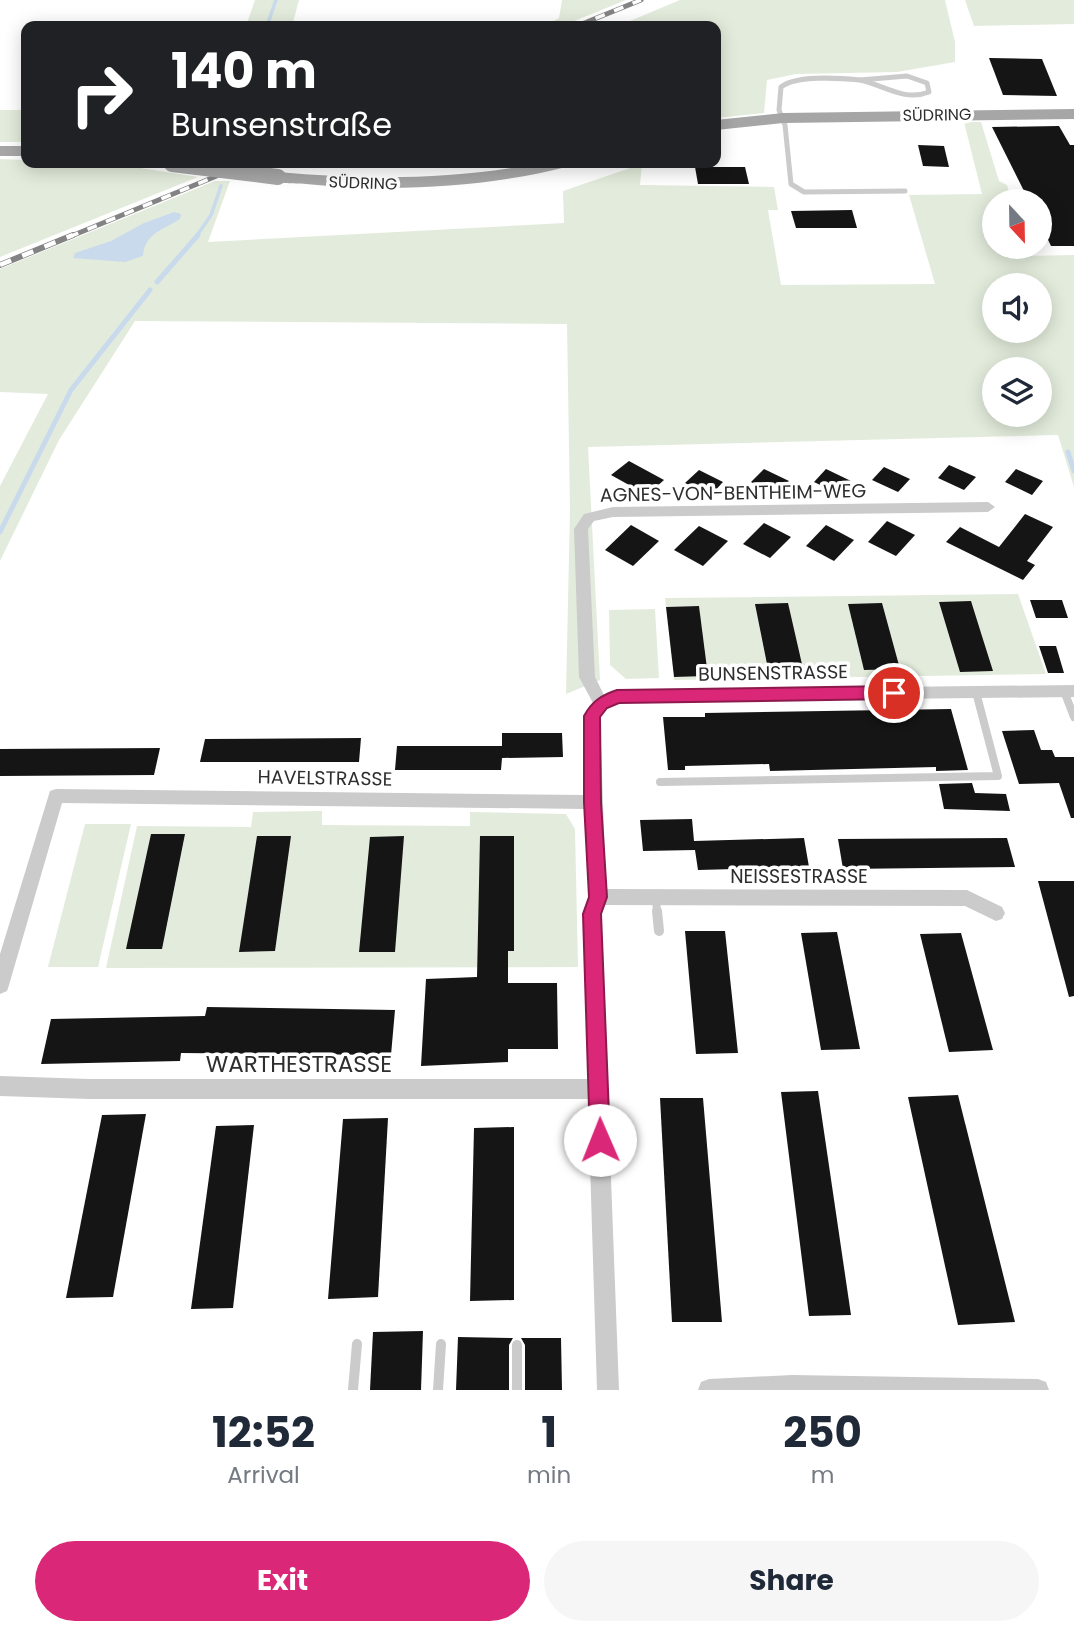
<!DOCTYPE html>
<html lang="en">
<head>
<meta charset="utf-8">
<style>
  body { margin:0; font-family:Poppins,sans-serif; background:#f6f6f7; color:#1f2937; height:100vh; display:flex; flex-direction:column; font-size:26px; white-space:nowrap }
  * { box-sizing:border-box; margin:0 }
  p { font-size:23px; color:#747a83 }
  .icon { flex:none; width:38px; height:38px; fill:none; stroke:currentColor; stroke-width:2; stroke-linecap:round; stroke-linejoin:round }
  .map { position:relative; height:1390px; overflow:hidden }
  .drawer { display:flex; flex-direction:column; background:#fff; flex:1 }
  .drawer>* { flex:none }
  .top-card { position:absolute; left:21px; top:21px; width:700px; height:147px; border-radius:14px; box-shadow:0 4px 18px #0003; background:#202124; color:#fff; overflow:hidden }
  .needle { width:46px; rotate:158deg }
  .controls { position:absolute; left:982px; top:189px; display:grid; gap:14px }
  .controls a { display:grid; place-items:center; width:70px; height:70px; border-radius:50%; background:#fff; box-shadow:0 4px 18px #0003; font-size:35px }
  .pin { position:absolute; display:grid; place-items:center; width:60px; height:60px; color:#fff; margin:-30px; border:4px solid #fff; border-radius:50%; box-shadow:0 2px 7px #0007 }
  .me { position:absolute; width:77px; margin:-38px; rotate:359deg; stroke-linejoin:round; filter:drop-shadow(0 0 5px #0008) }
  .turn { display:flex; align-items:center; gap:24px; height:147px; padding:0 35px; font-size:32px }
  .turn .icon { width:91px; height:91px; stroke-width:2.5 }
  .turn b { display:block; font-size:49px; line-height:60px }
  .eta { display:flex; justify-content:space-evenly; align-items:center; height:119px; text-align:center }
  .eta b { font-size:42px; font-weight:700; line-height:49px }
  .cta { display:flex; gap:14px; margin-top:auto; padding:14px 35px }
  .cta a { flex:1; height:80px; border-radius:42px; background:#db2777; color:#fff; font-size:28px; font-weight:700; line-height:80px; text-align:center }
  .cta a+a { background:#f6f6f7; color:#1f2937 }
  .map>svg:first-child { display:block }
</style>
</head>
<body>
<div class="map">
<svg width="1074" height="1390" viewBox="0 0 1074 1390">
  <rect width="100%" height="100%" fill="#fff"/>
  <!-- green -->
  <g fill="#e3ecdc" fill-rule="evenodd">
    <polygon points="255,0 299,0 292,26 246,26"/>
    <polygon points="562,0 626,0 562,26 545,26 559,18"/>
    <polygon points="680,0 945,0 955,42 955,62 897,72 796,74 767,80 764,113 716,118 716,26 618,26"/>
    <polygon points="965,0 1074,0 1074,24 974,26"/>
    <rect x="0" y="110" width="26" height="32"/>
    <path d="M 964,122 L 981,122 L 999,181 L 1007,185 L 1011,199 L 1008,201 L 994,201 L 994,247 L 1019,247 L 1022,256 L 1074,255 L 1074,487 L 1058,435 L 588,447 L 600,680 L 566,694 L 570,509 L 567,324 L 135,321 L 59,440 L 0,561 L 0,486 L 48,394 L 0,392 L 0,269 L 215,181 L 230,181 L 208,242 L 564,223 L 563,191 L 642,164 L 640,185 L 774,187 L 778,210 L 768,210 L 781,285 L 935,284 L 909,195 L 982,194 ZM 994,285 L 1040,285 L 1040,331 L 994,331 ZM 994,369 L 1040,369 L 1040,415 L 994,415 Z"/>
    <polygon points="0,159 26,160 26,163 121,165 198,177 0,257"/>
    <polygon points="1018,594 1046,674 674,680 674,677 708,676 699,606 666,607 665,598"/>
    <polygon points="655,609 659,678 626,679 610,665 609,610"/>
    <polygon points="322,811 322,825 470,826 470,812 566,814 575,829 578,967 106,968 137,826 251,827 253,812"/>
    <polygon points="85,824 131,824 98,967 48,967"/>
  </g>
  <!-- water -->
  <path fill="#c8daec" d="M 174,212 L 181,214 L 180,219 C 163,230 145,233 143,256 L 125,262 L 73,258 L 75,253 L 111,241 L 144,223 Z"/>
  <g fill="none" stroke-linecap="round" stroke-linejoin="round">
    <!-- stream-far1 -->
    <g stroke="#c8daec" stroke-width="3.5">
      <polyline points="267,26 276,0"/>
      <polyline points="196,237 211,215 221,186"/>
    </g>
    <!-- stream -->
    <g stroke="#c8daec" stroke-width="5">
      <polyline points="157,282 198,235"/>
      <polyline points="1068,452 1074,471"/>
      <polyline points="0,532 71,390 150,290"/>
    </g>
  </g>
  <!-- building -->
  <g fill="#151515">
    <polygon points="989,58 1042,59 1057,96 1003,95"/>
    <polygon points="1059,126 1070,145 1074,145 1074,246 1051,246 1040,223 1040,201 1029,201 992,127"/>
    <polygon points="918,145 944,146 949,167 923,166"/>
    <polygon points="695,167 745,167 749,184 698,184"/>
    <polygon points="852,210 857,228 796,228 791,211"/>
    <polygon points="629,461 664,480 647,495 611,475"/>
    <polygon points="949,465 976,477 964,490 938,478"/>
    <polygon points="884,467 910,479 898,492 872,480"/>
    <polygon points="764,469 789,481 776,494 751,482"/>
    <polygon points="826,469 851,481 839,494 814,482"/>
    <polygon points="1016,469 1043,481 1032,495 1005,482"/>
    <polygon points="699,470 723,482 710,496 685,483"/>
    <polygon points="1025,514 1053,527 1027,561 1035,565 1023,580 946,542 960,527 999,547"/>
    <polygon points="887,521 915,535 896,556 868,542"/>
    <polygon points="764,523 791,537 770,558 743,544"/>
    <polygon points="631,525 659,541 633,566 605,550"/>
    <polygon points="826,525 854,540 834,561 806,546"/>
    <polygon points="699,526 728,541 703,566 674,550"/>
    <polygon points="1030,600 1062,600 1068,618 1036,618"/>
    <polygon points="971,601 981,633 993,671 960,672 939,602"/>
    <polygon points="788,603 804,673 769,674 755,604"/>
    <polygon points="882,603 900,669 864,670 848,604"/>
    <polygon points="699,606 708,676 674,677 666,607"/>
    <polygon points="1039,646 1056,646 1064,673 1048,673"/>
    <polygon points="951,709 968,770 936,771 936,767 770,771 769,764 685,766 685,770 668,770 663,717 705,717 705,713"/>
    <polygon points="1034,730 1041,750 1052,750 1055,757 1074,757 1074,818 1071,818 1059,783 1019,784 1002,731"/>
    <polygon points="502,733 562,733 563,757 502,758 501,770 395,770 397,746 502,746"/>
    <polygon points="361,738 359,762 200,762 205,739"/>
    <polygon points="160,748 154,775 0,776 0,749"/>
    <polygon points="972,783 975,793 1006,794 1010,811 944,809 939,784"/>
    <polygon points="692,819 694,841 804,838 809,867 698,870 695,850 643,851 640,820"/>
    <polygon points="151,834 185,834 162,949 126,949"/>
    <polygon points="257,836 291,836 275,951 239,952"/>
    <polygon points="404,836 395,952 359,952 370,837"/>
    <polygon points="480,836 514,836 514,951 508,951 508,983 557,983 558,1049 508,1049 508,1062 421,1066 426,979 477,977"/>
    <polygon points="1007,838 1015,867 843,869 838,839"/>
    <polygon points="1038,881 1074,881 1074,996 1069,997"/>
    <polygon points="685,931 725,931 738,1053 696,1054"/>
    <polygon points="837,932 860,1049 821,1050 801,933"/>
    <polygon points="961,933 993,1050 949,1052 920,934"/>
    <polygon points="207,1007 395,1010 391,1055 181,1053 180,1061 41,1064 51,1019 205,1016"/>
    <polygon points="818,1091 851,1315 809,1316 781,1092"/>
    <polygon points="958,1095 1015,1322 958,1325 908,1097"/>
    <polygon points="660,1098 703,1098 722,1322 672,1322"/>
    <polygon points="146,1114 113,1297 66,1298 102,1115"/>
    <polygon points="388,1118 378,1297 328,1299 343,1119"/>
    <polygon points="254,1125 233,1308 191,1309 216,1126"/>
    <polygon points="514,1127 514,1300 470,1301 474,1128"/>
    <polygon points="423,1331 421,1390 370,1390 373,1332"/>
    <polygon points="458,1337 513,1338 509,1345 509,1390 456,1390"/>
    <polygon points="521,1338 561,1338 562,1390 525,1390 525,1345"/>
  </g>
  <g fill="none" stroke-linecap="round" stroke-linejoin="round">
    <!-- lane-far2 -->
    <g stroke="#cbcbcb" stroke-width="5">
      <path d="M 907,76 L 927,83 L 929,92 C 904,102 884,85 860,80 Z"/>
      <path d="M 860,80 C 840,78 796,75 781,87 L 779,110 L 785,125 L 791,184 L 804,192 L 905,191"/>
    </g>
    <!-- lane-far1 -->
    <g stroke="#cbcbcb" stroke-width="8">
      <polyline points="1064,691 1074,717"/>
      <polyline points="660,782 998,776 976,692"/>
      <polyline points="656,897 657,913"/>
    </g>
    <!-- lane -->
    <g stroke="#cbcbcb" stroke-width="10">
      <polyline points="657,911 659,931"/>
      <polyline points="517,1345 517,1390"/>
      <polyline points="353,1390 357,1344"/>
      <polyline points="438,1390 441,1344"/>
    </g>
    <!-- street -->
    <g fill="#cbcbcb" fill-rule="evenodd">
      <polygon points="988,502 995,507 988,512 613,517 594,521 588,529 595,677 604,695 617,690 1074,685 1074,697 619,702 607,708 600,717 606,889 967,890 1002,907 1005,913 1002,919 996,921 965,906 604,905 601,914 619,1390 597,1390 588,1099 89,1099 0,1096 0,1076 89,1079 588,1079 583,914 589,897 585,809 62,803 9,985 7,991 0,994 0,954 50,791 56,789 585,795 584,716 593,703 579,677 574,529 584,514 613,507"/>
      <polygon points="792,1375 1038,1379 1046,1382 1049,1390 698,1390 701,1382 709,1379"/>
    </g>
    <!-- primary -->
    <g fill="#a6a6a6" fill-rule="evenodd">
      <polygon points="1074,109 1074,119 783,123 716,130 716,120 783,113"/>
      <rect x="0" y="146" width="26" height="10"/>
      <path d="M 540,163 L 572,163 L 570,166 C 485,188 393,192 306,184 C 294,183 277,185 270,177 L 278,172 C 366,180 454,180 540,163 Z"/>
    </g>
    <!-- rail-far1 casing -->
    <g stroke="#838383" stroke-width="5">
      <g id="rail-far1">
        <polyline points="577,26 641,0"/>
        <polyline points="69,237 248,163"/>
      </g>
    </g>
    <!-- rail casing -->
    <g stroke="#838383" stroke-width="6">
      <polyline id="rail" points="0,265 73,235"/>
    </g>
    <!-- rail-far1 -->
    <use href="#rail-far1" stroke="#fff" stroke-width="3.5" stroke-dasharray="10" stroke-linecap="butt"/>
    <!-- rail -->
    <use href="#rail" stroke="#fff" stroke-width="4.5" stroke-dasharray="12" stroke-linecap="butt"/>
    <!-- primary-bridge -->
    <polyline stroke="#a6a6a6" stroke-width="16" points="172,164 278,177"/>
  </g>
  <!-- route -->
  <path fill="#db2777" stroke="#8e194d" stroke-width="2" d="M 894,686 L 902,693 L 894,699 L 619,703 L 607,708 L 600,717 L 601,802 L 607,897 L 601,914 L 610,1140 L 607,1147 L 600,1150 L 593,1147 L 590,1140 L 583,914 L 589,897 L 584,802 L 584,716 C 592,701 602,695 617,690 Z"/>
  <g text-anchor="middle" dominant-baseline="central" stroke-width="7" stroke-linejoin="round" paint-order="stroke">
    <!-- far-street labels -->
    <g font-size="16" fill="#2e2e2e" stroke="#fff">
      <text transform="translate(937 115) rotate(-1)">SÜDRING</text>
      <text transform="translate(363 183) rotate(2)">SÜDRING</text>
    </g>
    <!-- street labels -->
    <g font-size="19" fill="#2e2e2e" stroke="#fff">
      <text transform="translate(733 493) rotate(-1)">AGNES-VON-BENTHEIM-WEG</text>
      <text transform="translate(773 673) rotate(-1)">BUNSENSTRASSE</text>
      <text transform="translate(325 778) rotate(1)">HAVELSTRASSE</text>
      <text x="799" y="876">NEISSESTRASSE</text>
    </g>
    <!-- near-street labels -->
    <g font-size="23" fill="#2e2e2e" stroke="#fff">
      <text x="299" y="1064">WARTHESTRASSE</text>
    </g>
  </g>
</svg>
<div class="controls">
<a><svg class="needle" viewBox="-14 -14 28 28"><path d="M0-13l5 13h-10z" fill="#e53935"/><path d="M0 13l5-13h-10z" fill="#747a83"/></svg></a>
<a><svg class="icon" aria-label="sound" viewBox="0 0 24 24"><path d="M4 9h4l5-4v14l-5-4H4zM17 9q2 3 0 6"/></svg></a>
<a><svg class="icon" aria-label="layers" viewBox="0 0 24 24"><path d="M12 4l9 5-9 5-9-5zM3 14l9 5 9-5"/></svg></a>
</div>
<div class="pin" style="left:894px;top:693px;background:#d93025"><svg class="icon" aria-label="arrive" viewBox="0 0 24 24"><path d="M6 21V4h12l-3 4 3 4H6"/></svg></div>
<svg class="me" style="left:600px;top:1140px" viewBox="-20 -20 40 40"><circle r="19" fill="#fff"/><path d="M0-13L10 11 0 6-10 11z" fill="#db2777"/></svg>
<div class="top-card">
<div class="turn"><svg class="icon" aria-label="right" viewBox="0 0 24 24"><path d="M7 20v-9h11M14 6l5 5-5 5"/></svg><div><b>140 m</b>Bunsenstraße</div></div>
</div>
</div>
<section class="drawer">
<div class="eta">
<div><b>12:52</b><p>Arrival</p></div>
<div><b>1</b><p>min</p></div>
<div><b>250</b><p>m</p></div>
</div>
<div class="cta"><a>Exit</a><a>Share</a></div>
</section>
</body>
</html>
